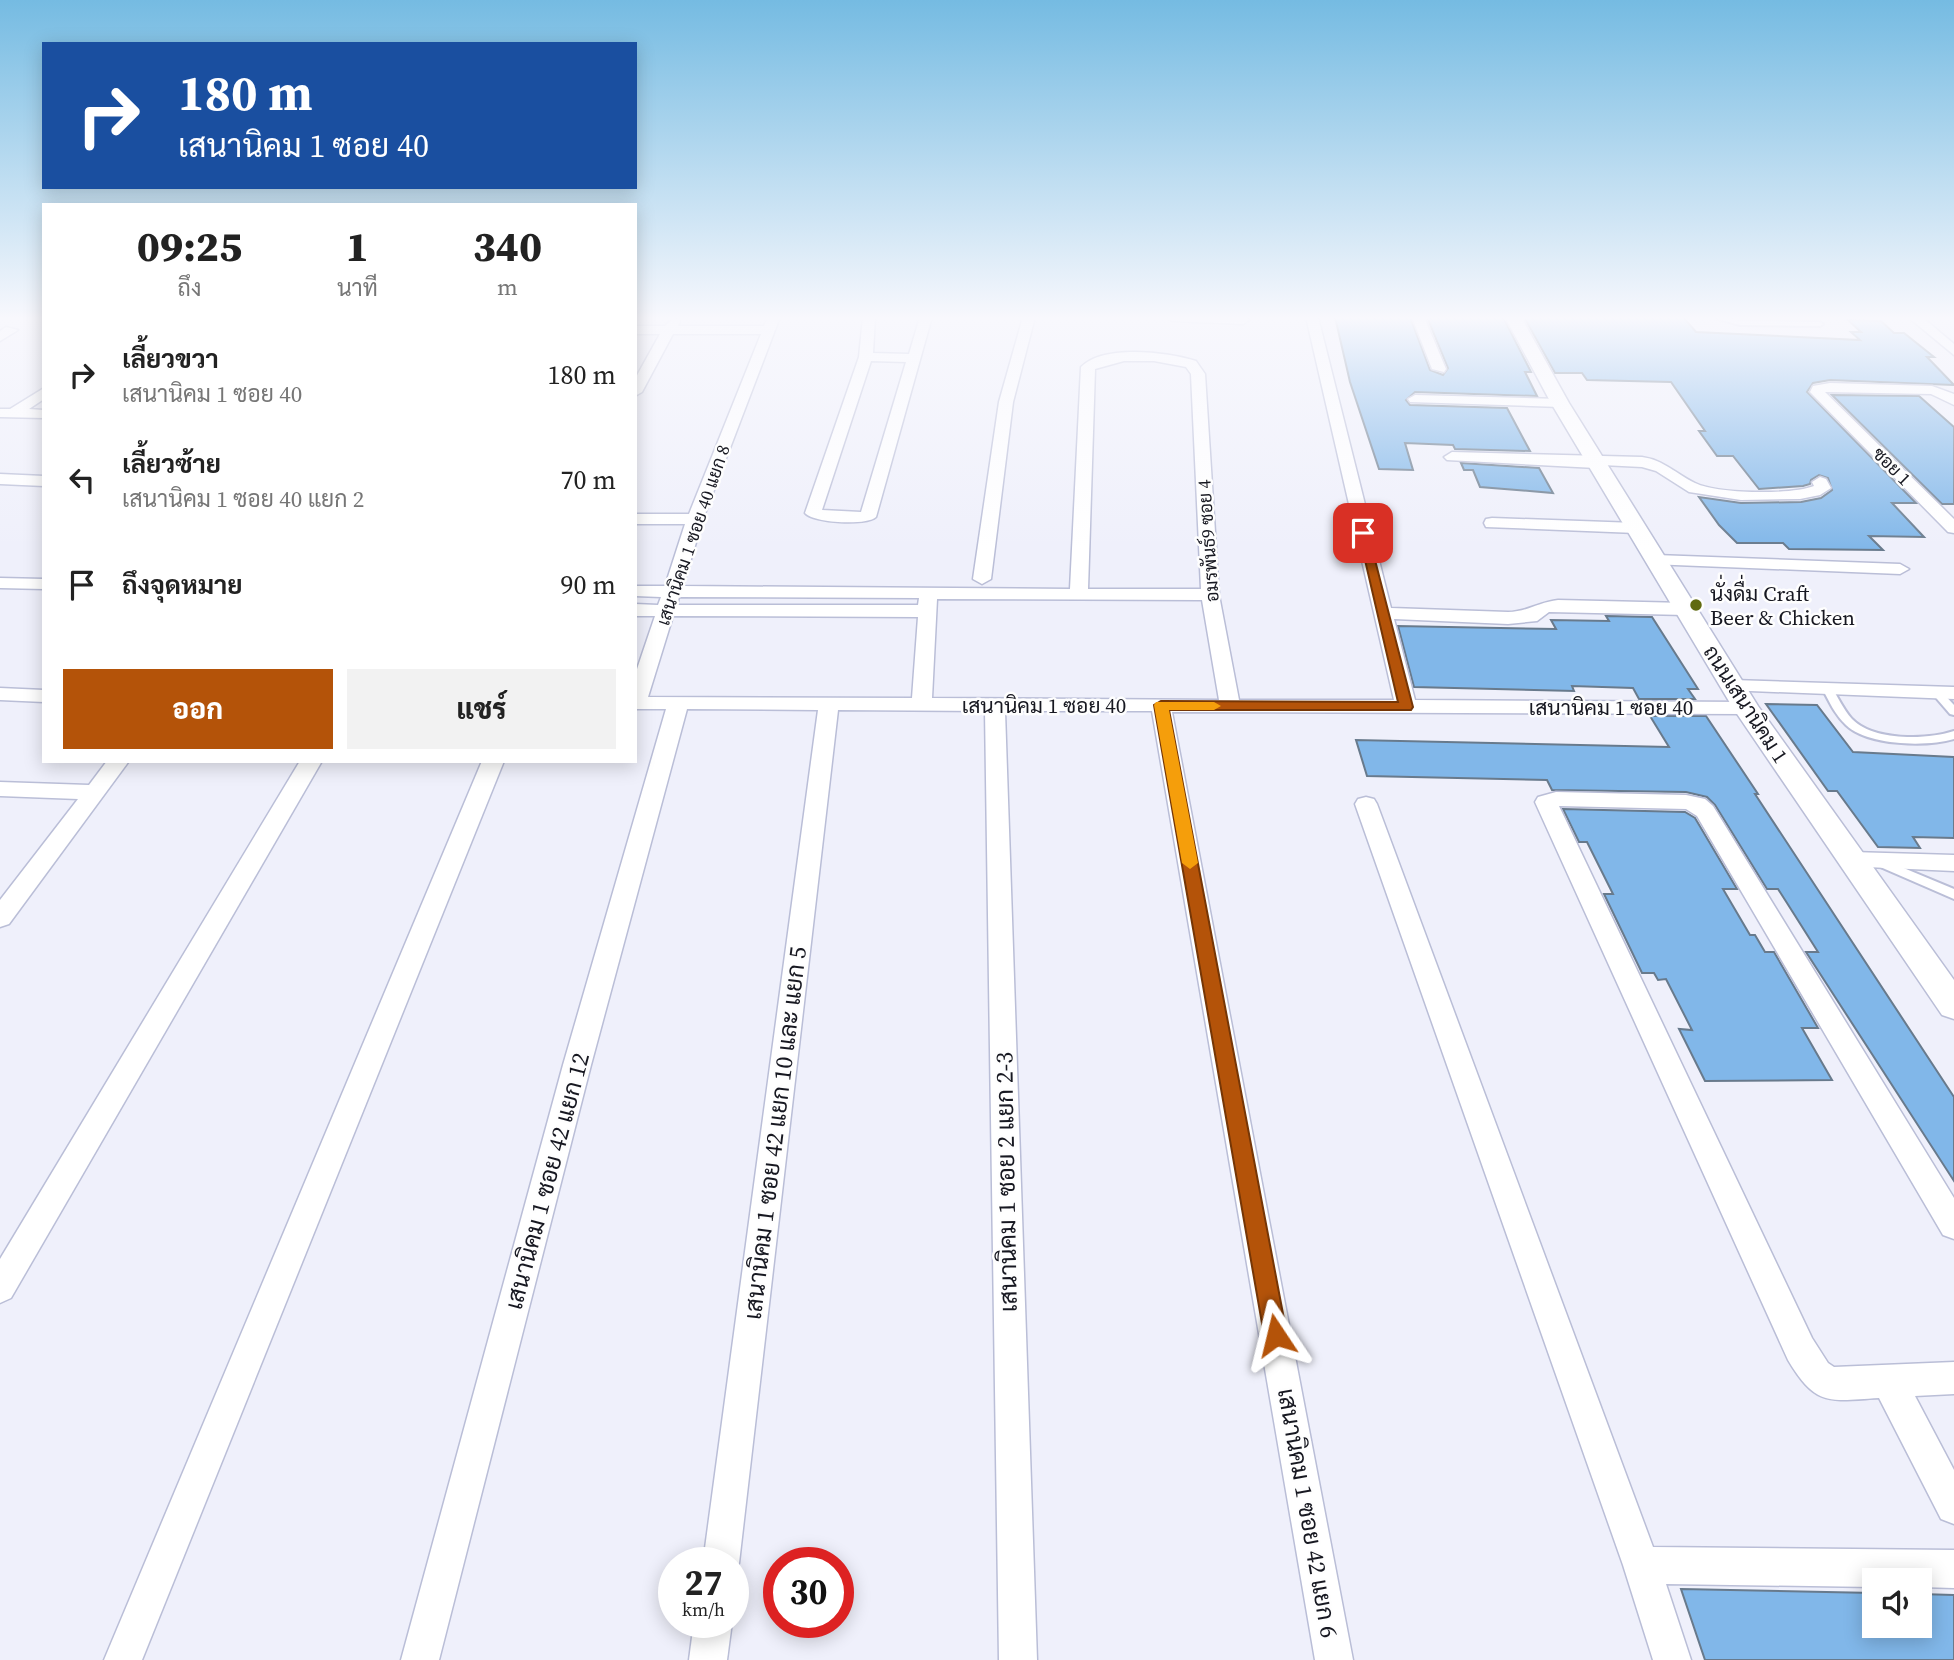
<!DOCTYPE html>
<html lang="th">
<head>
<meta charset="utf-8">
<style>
  body { margin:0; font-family:"Source Serif 4",Sarabun,serif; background:#f2f2f2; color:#222; height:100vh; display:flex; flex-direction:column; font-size:26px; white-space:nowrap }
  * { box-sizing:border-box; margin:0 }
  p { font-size:23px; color:#767676 }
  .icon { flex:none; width:38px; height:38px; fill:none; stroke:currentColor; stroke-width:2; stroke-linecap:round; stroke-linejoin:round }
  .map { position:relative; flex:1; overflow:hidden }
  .drawer { position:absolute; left:42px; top:203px; width:595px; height:560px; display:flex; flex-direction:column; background:#fff; border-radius:0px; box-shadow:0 4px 18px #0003 }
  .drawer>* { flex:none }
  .guide { position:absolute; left:42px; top:42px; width:595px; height:147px; border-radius:0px; box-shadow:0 4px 18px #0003; background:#1a4fa0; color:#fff; overflow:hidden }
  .buttons { position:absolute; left:1862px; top:1568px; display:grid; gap:14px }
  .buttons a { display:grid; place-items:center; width:70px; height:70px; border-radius:0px; background:#fff; box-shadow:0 4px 18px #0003; font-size:35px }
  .speed { position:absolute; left:658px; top:1547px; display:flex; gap:14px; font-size:35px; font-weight:700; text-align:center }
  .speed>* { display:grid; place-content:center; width:91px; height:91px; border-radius:50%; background:#fff; box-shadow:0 4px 18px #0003; line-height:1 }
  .speed small { font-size:18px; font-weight:400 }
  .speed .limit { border:10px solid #d22; background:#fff; color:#111 }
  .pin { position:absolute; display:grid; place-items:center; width:60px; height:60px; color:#fff; margin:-30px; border-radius:14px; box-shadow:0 4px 10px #0006 }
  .me { position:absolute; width:77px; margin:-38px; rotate:350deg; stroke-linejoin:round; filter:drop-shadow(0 0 5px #0008) }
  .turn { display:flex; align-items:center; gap:24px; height:147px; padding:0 21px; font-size:32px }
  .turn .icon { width:91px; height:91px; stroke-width:2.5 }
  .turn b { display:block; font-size:49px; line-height:60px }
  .eta { display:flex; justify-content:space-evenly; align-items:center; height:119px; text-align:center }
  .eta b { font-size:42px; font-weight:800; line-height:49px }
  .primary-button { display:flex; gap:14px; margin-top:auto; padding:14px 21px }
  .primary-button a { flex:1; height:80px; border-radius:0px; background:#b45309; color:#fff; font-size:28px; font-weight:800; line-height:80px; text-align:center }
  .primary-button a+a { background:#f2f2f2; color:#222 }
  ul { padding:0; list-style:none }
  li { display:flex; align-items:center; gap:21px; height:105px; padding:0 21px }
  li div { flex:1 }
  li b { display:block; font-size:26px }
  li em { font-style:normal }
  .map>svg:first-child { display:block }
</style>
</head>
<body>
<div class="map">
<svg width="1954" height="1660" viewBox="0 0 1954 1660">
  <rect width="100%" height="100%" fill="#eff0fb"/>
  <!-- building -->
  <g fill="#81b7e9" stroke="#687a8c" stroke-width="2">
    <polygon points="1335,317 1410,317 1430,370 1443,375 1448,368 1427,317 1503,317 1531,372 1525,372 1537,396 1415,392 1406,400 1410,405 1507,408 1530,451 1455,449 1453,445 1405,443 1413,470 1379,469 1350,382"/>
    <polygon points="1524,317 1683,317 1696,332 1860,340 1851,332 1861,332 1848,320 1881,321 1894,333 1904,333 1934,357 1927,357 1954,385 1830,380 1813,383 1807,392 1916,503 1892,503 1924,537 1869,536 1883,550 1789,549 1783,543 1737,543 1719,525 1699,497 1741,503 1801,502 1821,498 1832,490 1828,478 1819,475 1811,480 1810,484 1803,486 1759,489 1733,456 1717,456 1699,431 1705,431 1671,382 1587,380 1582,373 1555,373"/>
    <polygon points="1832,395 1919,396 1954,427 1954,504 1942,504"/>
    <polygon points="1461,463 1539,468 1553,493 1480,487 1473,470 1464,470"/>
    <polygon points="1606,616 1652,617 1698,689 1688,689 1695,699 1639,699 1633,688 1572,686 1574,691 1414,687 1398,626 1556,629 1551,620 1609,621"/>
    <polygon points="1766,704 1817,705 1853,752 1954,757 1954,838 1913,837 1920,848 1878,847 1837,791 1828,791"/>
    <polygon points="1650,716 1706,716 1758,794 1755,794 1954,1097 1954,1181 1806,952 1818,952 1787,903 1778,889 1767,889 1715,805 1707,797 1686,792 1552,790 1547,780 1367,776 1356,740 1669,747"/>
    <polygon points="1563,809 1685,812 1695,818 1737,889 1723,889 1750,935 1755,935 1765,952 1774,952 1818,1028 1802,1028 1832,1080 1705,1081 1679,1029 1692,1030 1666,979 1658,980 1654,973 1642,973 1604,894 1613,894 1587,842 1579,842"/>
    <polygon points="1681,1589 1874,1593 1874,1626 1920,1626 1920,1594 1954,1595 1954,1660 1705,1660"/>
  </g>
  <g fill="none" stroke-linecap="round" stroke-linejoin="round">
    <!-- service casing -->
    <g stroke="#babed7" stroke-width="4">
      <g id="service">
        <polygon points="1711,317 1723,317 1740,321 1820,322 1823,324 1820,326 1740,325"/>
        <path d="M 1827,685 L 1831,686 C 1838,697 1843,709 1852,719 C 1873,741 1927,740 1954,731 L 1954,739 C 1927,747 1868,746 1846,725 C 1835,715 1829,701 1822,688 Z"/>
        <polygon points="1936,689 1940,690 1954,705 1954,715 1950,714 1931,692"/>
        <polygon points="1882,859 1954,889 1954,899 1878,866 1876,863"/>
      </g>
    </g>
    <!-- minor casing -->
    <g stroke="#babed7" stroke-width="3">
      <g id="minor">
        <path d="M 674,317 L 680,321 L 678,326 L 764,326 L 768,317 L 780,317 L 703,519 L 683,586 L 1070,589 L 1081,367 C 1104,344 1167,352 1196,361 L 1205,374 L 1219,595 L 1239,700 L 1394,700 L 1306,317 L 1318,317 L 1391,608 L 1508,612 C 1527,612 1539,602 1558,600 L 1686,603 L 1695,609 L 1686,615 L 1549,612 L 1537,621 L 1508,624 L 1394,619 L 1415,700 L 1746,702 L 1756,708 L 1746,714 L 1172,712 L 1353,1660 L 1315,1660 L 1152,711 L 1005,711 L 1037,1660 L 999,1660 L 985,711 L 838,710 L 739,1563 L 733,1576 L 733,1563 L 703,1563 L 818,710 L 687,709 L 591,1065 L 439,1660 L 401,1660 L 563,1065 L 666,709 L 635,709 L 635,675 L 655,616 L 635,616 L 635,604 L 658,605 L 661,597 L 635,596 L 635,586 L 665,586 L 685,524 L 635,524 L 635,514 L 689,514 L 761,334 L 673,334 L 642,392 L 635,396 L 635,379 L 660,334 L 635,334 L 635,326 L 665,326 ZM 1124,361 L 1154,361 L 1186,367 L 1191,374 L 1201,589 L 1088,589 L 1095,369 ZM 679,597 L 919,598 L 918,605 L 677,605 ZM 937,599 L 1202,600 L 1219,700 L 932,698 ZM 673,616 L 918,617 L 912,698 L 648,697 Z"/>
        <path d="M 863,317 L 875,317 L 873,353 L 909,354 L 920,317 L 932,317 L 876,517 C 867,526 813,523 805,513 L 859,357 ZM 871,361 L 906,362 L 861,512 L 822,510 Z"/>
        <polygon points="1023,317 1035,317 1013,402 991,579 982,584 973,579 999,402"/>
        <polygon points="1166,317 1247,317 1249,320 1243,324 1172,321"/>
        <polygon points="1412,317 1424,317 1446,369 1444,372 1432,369"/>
        <polygon points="1908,317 1922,317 1954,344 1954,355"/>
        <polygon points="6,327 18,330 0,341 0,331"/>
        <polygon points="1830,383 1932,386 1954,394 1954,405 1931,394 1825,392 1954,519 1954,533 1948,532 1810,392 1813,386"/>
        <polygon points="44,388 44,399 29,409 44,410 44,418 0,417 0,409 10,409"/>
        <polygon points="1415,395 1560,399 1567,403 1560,407 1410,402 1408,399"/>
        <path d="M 1452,452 L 1642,457 C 1664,460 1676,474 1695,483 C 1718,494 1791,495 1814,486 L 1812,482 L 1820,477 L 1826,479 L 1831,488 L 1820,495 L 1800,499 L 1741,500 L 1689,492 L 1656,471 L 1642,467 L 1602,465 L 1596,468 L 1447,460 L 1444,457 Z"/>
        <polygon points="0,474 44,476 44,486 0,484"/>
        <polygon points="1492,518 1636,523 1644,528 1636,533 1486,527 1484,523 1486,519"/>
        <polygon points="1656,555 1900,564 1909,569 1900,574 1650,564 1647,560 1650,556"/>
        <polygon points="0,578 44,579 44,589 0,588"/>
        <polygon points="1733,680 1954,687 1954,699 1726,690 1723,686 1726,682"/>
        <polygon points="0,688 44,690 44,702 0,700"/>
        <polygon points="107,761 129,761 9,924 0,927 0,900 78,799 0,796 0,782 89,785"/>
        <polygon points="300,761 322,761 11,1298 0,1303 0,1259"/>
        <polygon points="482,761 504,761 142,1660 104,1660"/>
        <path d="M 1556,792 L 1686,795 L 1705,799 L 1713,806 L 1954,1198 L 1954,1239 L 1943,1235 L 1697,816 L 1686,809 L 1559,806 L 1812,1338 L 1828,1363 L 1834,1367 L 1954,1362 L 1954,1394 L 1915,1396 L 1954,1470 L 1954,1524 L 1941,1519 L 1879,1398 C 1829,1401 1816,1407 1788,1360 L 1535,802 L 1538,797 Z"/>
        <polygon points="1366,797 1374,799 1377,804 1653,1547 1954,1550 1954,1588 1920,1587 1920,1580 1874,1580 1874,1587 1666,1584 1691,1660 1653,1660 1623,1565 1355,804 1358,799"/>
        <polygon points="1852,852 1954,855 1954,871 1844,866 1840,860 1844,854"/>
        <polygon points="694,1622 732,1622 727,1660 689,1660"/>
      </g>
    </g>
    <!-- tertiary casing -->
    <g stroke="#babed7" stroke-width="3">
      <polygon id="tertiary" points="1505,317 1521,317 1569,403 1758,706 1954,980 1954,1019 1942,1015 1733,708 1551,403"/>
    </g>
    <!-- service -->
    <use href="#service" fill="#fff" fill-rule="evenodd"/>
    <!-- minor -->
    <use href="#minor" fill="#fff" fill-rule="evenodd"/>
    <!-- tertiary -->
    <use href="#tertiary" fill="#fff" fill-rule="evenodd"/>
  </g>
  <!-- sky -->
  <linearGradient id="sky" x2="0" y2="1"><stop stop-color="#75bbe2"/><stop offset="0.58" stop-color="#f8f8fd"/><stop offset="1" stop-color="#f8f8fd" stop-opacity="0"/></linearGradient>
  <rect width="1954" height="549" fill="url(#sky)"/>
  <!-- route -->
  <polygon fill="#b45309" stroke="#753606" stroke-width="2" points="1358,530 1368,533 1413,707 1411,710 1169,710 1287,1335 1284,1343 1276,1346 1268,1343 1264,1335 1154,705 1161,701 1398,702"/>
  <!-- slow -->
  <polygon fill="#f59e0b" points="1156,702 1214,702 1221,706 1214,710 1169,710 1198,863 1190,869 1182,863 1154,705"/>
  <!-- markers -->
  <circle fill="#606a11" stroke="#fefefe" stroke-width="2.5" cx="1696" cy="605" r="7"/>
  <g text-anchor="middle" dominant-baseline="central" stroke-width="5" stroke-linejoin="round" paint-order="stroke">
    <!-- far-street labels -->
    <g font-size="18" fill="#171821" stroke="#fefefe">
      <text transform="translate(1892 466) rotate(45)">ซอย 1</text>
      <text transform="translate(693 535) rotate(-71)">เสนานิคม 1 ซอย 40 แยก 8</text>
      <text transform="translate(1208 541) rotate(-94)">อมรพันธ์9 ซอย 4</text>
    </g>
    <!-- poi labels -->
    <g font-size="21" fill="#171821" stroke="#fefefe" text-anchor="start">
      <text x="1710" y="593">นั่งดื่ม Craft<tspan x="1710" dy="24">Beer &amp; Chicken</tspan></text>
    </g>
    <!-- street labels -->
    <g font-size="21" fill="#171821" stroke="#fefefe">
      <text transform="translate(1746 704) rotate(57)">ถนนเสนานิคม 1</text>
      <text x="1044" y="705">เสนานิคม 1 ซอย 40</text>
      <text x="1611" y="707">เสนานิคม 1 ซอย 40</text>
    </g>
    <!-- near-street labels -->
    <g font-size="24" fill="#171821" stroke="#fefefe">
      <text transform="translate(775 1133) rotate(-83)">เสนานิคม 1 ซอย 42 แยก 10 และ แยก 5</text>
      <text transform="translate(547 1181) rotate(-75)">เสนานิคม 1 ซอย 42 แยก 12</text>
      <text transform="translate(1006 1182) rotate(-91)">เสนานิคม 1 ซอย 2 แยก 2-3</text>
      <text transform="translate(1308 1513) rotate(80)">เสนานิคม 1 ซอย 42 แยก 6</text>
    </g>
  </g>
</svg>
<div class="buttons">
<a><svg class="icon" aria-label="sound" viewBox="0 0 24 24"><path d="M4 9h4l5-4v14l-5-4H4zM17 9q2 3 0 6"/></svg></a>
</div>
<div class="speed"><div>27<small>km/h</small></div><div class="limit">30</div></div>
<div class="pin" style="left:1363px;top:533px;background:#d93025"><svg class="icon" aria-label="arrive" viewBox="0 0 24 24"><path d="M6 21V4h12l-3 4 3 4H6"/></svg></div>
<svg class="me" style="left:1276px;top:1335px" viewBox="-20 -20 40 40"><path d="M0-17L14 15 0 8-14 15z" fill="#b45309" stroke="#fff" stroke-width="4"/></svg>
<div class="guide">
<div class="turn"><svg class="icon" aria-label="right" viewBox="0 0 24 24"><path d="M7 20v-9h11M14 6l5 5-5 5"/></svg><div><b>180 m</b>เสนานิคม 1 ซอย 40</div></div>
</div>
<section class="drawer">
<div class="eta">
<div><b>09:25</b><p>ถึง</p></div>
<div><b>1</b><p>นาที</p></div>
<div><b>340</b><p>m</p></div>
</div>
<ul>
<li><svg class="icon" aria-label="right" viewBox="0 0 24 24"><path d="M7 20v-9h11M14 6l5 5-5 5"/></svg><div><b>เลี้ยวขวา</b><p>เสนานิคม 1 ซอย 40</p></div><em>180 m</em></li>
<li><svg class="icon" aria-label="left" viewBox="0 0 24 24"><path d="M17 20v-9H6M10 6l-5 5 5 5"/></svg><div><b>เลี้ยวซ้าย</b><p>เสนานิคม 1 ซอย 40 แยก 2</p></div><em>70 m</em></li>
<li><svg class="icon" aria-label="arrive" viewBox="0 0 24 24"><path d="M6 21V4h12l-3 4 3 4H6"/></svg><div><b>ถึงจุดหมาย</b></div><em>90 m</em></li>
</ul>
<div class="primary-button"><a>ออก</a><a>แชร์</a></div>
</section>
</div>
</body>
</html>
